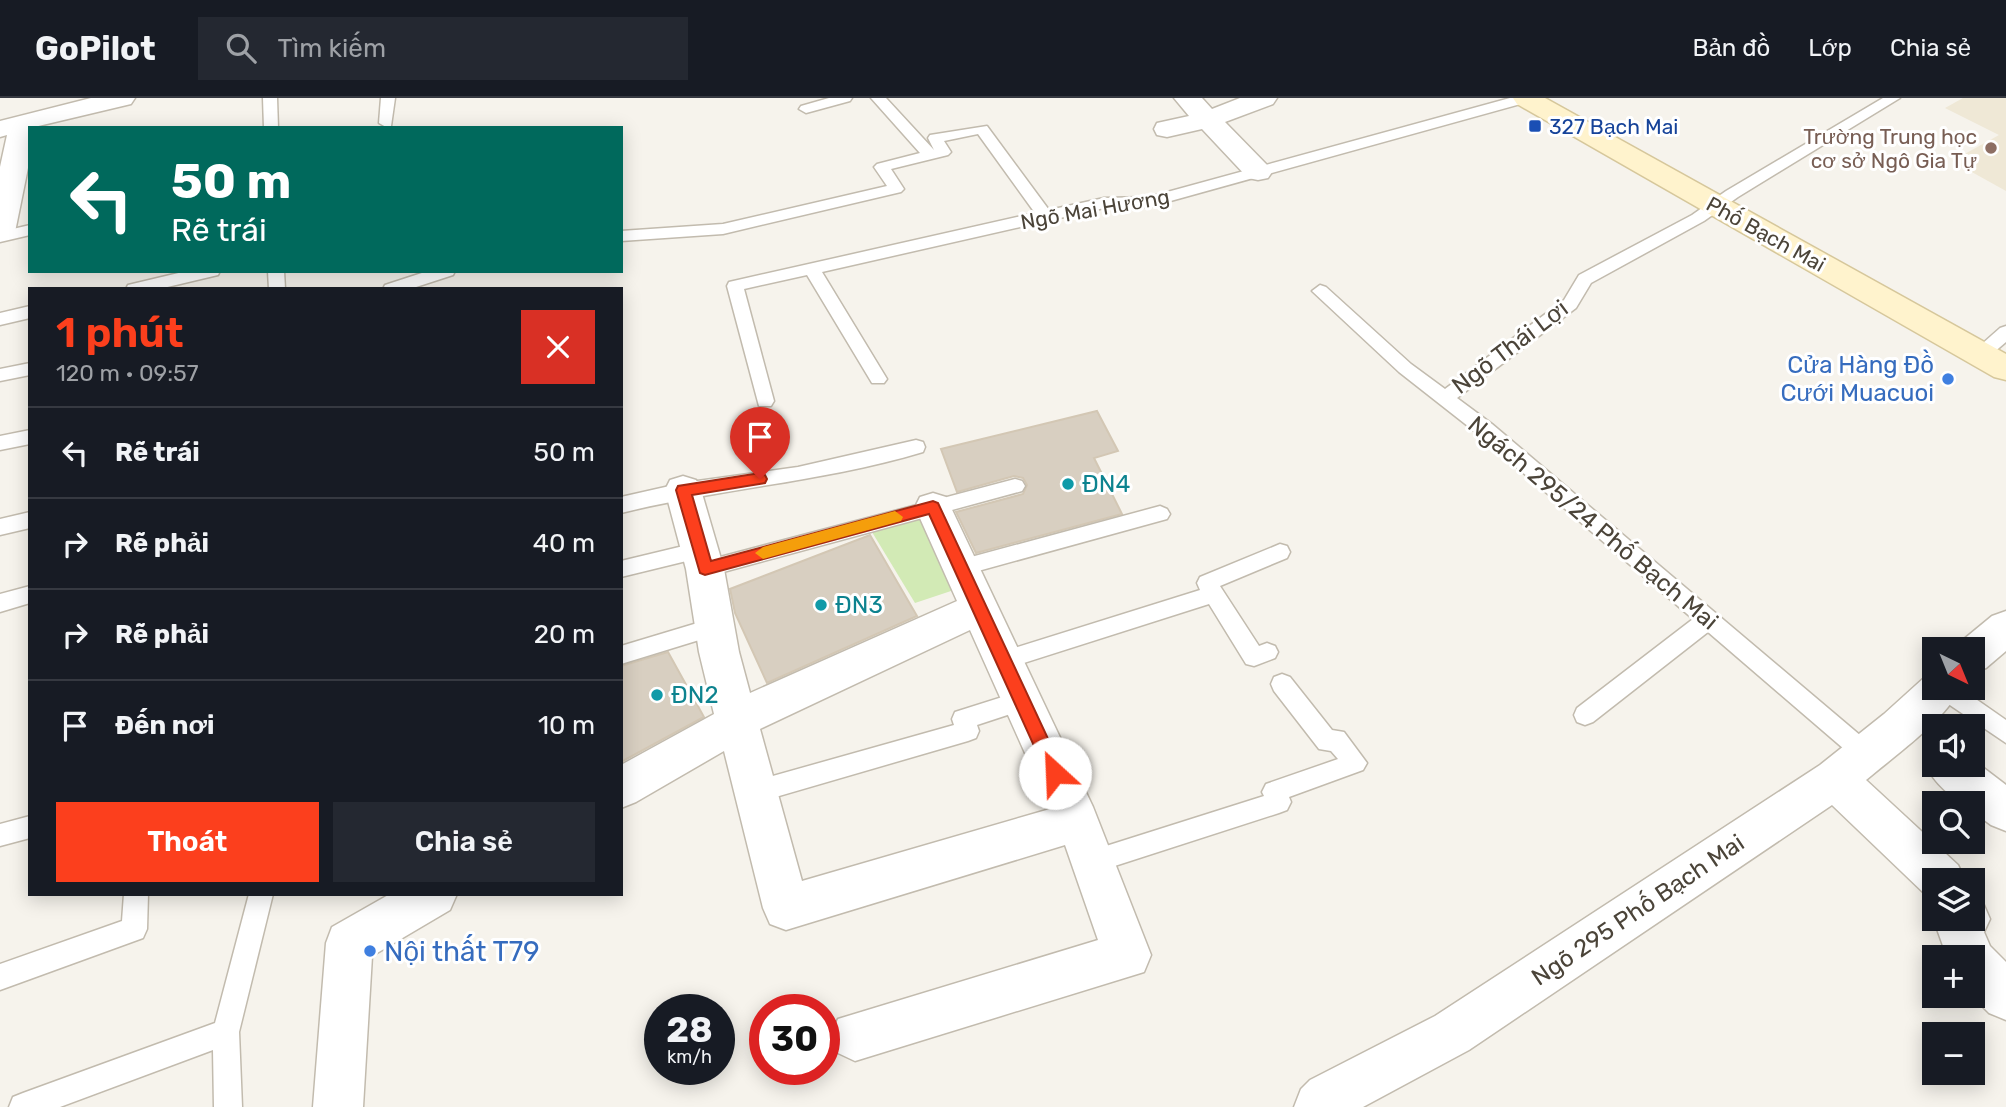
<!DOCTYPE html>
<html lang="vi">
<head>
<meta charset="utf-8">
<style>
  body { margin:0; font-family:Rubik,sans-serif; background:#242831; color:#f1f3f6; height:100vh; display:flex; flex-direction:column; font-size:26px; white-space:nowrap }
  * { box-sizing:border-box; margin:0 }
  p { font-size:23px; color:#9ea1a6 }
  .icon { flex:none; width:38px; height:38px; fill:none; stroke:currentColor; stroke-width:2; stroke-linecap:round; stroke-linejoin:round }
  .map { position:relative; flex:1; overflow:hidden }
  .side { position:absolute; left:28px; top:189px; width:595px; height:609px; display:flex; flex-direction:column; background:#171b24; border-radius:0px; box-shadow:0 4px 18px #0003 }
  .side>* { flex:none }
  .guide { position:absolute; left:28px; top:28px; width:595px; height:147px; border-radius:0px; box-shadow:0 4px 18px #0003; background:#00695c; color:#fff; overflow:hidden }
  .needle { width:46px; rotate:137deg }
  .buttons { position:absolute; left:1922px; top:539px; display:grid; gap:14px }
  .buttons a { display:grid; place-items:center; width:63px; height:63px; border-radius:0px; background:#171b24; box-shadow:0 4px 18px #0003; font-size:35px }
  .speed { position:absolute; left:644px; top:896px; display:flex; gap:14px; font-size:35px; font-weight:700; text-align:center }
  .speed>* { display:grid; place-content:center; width:91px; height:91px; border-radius:50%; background:#171b24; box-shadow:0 4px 18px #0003; line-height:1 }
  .speed small { font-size:18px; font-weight:400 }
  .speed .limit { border:10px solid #d22; background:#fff; color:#111 }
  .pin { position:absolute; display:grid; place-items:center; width:60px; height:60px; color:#fff; margin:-72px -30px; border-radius:50% 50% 50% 0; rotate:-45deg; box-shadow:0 0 7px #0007 }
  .pin .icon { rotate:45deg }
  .me { position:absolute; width:77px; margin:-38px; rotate:335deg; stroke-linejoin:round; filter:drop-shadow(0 0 5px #0008) }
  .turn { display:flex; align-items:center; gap:24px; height:147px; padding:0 28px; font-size:32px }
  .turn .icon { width:91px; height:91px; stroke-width:2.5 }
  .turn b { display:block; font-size:49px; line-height:60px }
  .round { display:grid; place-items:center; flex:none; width:74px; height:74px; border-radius:0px; background:#242831 }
  .summary { display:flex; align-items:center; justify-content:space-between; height:119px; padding:0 28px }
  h1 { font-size:42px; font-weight:600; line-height:52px; color:#fc3f1d }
  .action { display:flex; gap:14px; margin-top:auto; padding:14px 28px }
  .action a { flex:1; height:80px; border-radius:0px; background:#fc3f1d; color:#fff; font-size:28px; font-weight:600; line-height:80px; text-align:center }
  .action a+a { background:#242831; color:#f1f3f6 }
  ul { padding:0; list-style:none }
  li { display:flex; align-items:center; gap:21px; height:91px; padding:0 28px; border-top:2px solid #363941 }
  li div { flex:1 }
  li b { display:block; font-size:26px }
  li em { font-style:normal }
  header { display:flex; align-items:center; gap:42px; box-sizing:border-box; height:98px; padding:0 35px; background:#171b24; border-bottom:2px solid #363941 }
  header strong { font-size:33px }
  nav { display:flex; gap:38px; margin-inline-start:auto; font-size:24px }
  .search { width:490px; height:63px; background:#242831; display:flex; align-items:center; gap:18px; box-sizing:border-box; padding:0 24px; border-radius:0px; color:#9ea1a6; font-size:26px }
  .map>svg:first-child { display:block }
</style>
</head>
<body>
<header>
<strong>GoPilot</strong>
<div class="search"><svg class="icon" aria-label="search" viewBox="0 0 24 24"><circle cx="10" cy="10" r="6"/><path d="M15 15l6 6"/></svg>Tìm kiếm</div>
<nav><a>Bản đồ</a><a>Lớp</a><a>Chia sẻ</a></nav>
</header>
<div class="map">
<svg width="2006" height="1009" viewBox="0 0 2006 1009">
  <rect width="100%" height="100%" fill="#f6f3ec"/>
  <!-- education -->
  <polygon fill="#efe8d6" points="1963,0 2006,0 2006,93 1952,63 1999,37 1945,10"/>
  <!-- green -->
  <polygon fill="#d2eab5" points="930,416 960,490 915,505 872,434"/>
  <!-- building -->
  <g fill="#d8cfc1" stroke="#d3c7b4" stroke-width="2">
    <polygon points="1097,313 1118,353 1094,360 1122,416 976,455 956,414 1023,396 1027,387 1023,380 1014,378 957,394 941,351"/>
    <polygon points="870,437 917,518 767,585 735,515 730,491"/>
    <polygon points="668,554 704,619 621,664 621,568"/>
  </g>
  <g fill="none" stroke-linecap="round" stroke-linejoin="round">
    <!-- lane casing -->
    <g stroke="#c2bbae" stroke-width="3">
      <g id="lane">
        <polygon points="263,0 277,0 278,30 264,30"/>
        <polygon points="381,0 395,0 391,28 386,29 379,25"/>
        <polygon points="829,0 852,0 850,3 806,15 799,11 801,8"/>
        <polygon points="871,0 886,0 934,52 928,40 930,37 987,28 1049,112 1104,100 1149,99 1510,0 1533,0 1531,3 1149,109 1104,110 822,174 887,281 884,285 872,285 807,177 744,191 774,303 771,308 759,308 727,188 729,184 1035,115 978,36 944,43 951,54 948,57 891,71 904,91 901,94 723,136 621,143 621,133 723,126 887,88 874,69 877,66 920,55"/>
        <polygon points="1883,0 1900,0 1738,99 1704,123 1591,185 1576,210 1457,300 1492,326 1874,649 1878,656 1874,663 1866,666 1858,663 1708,534 1593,624 1585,627 1577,624 1574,617 1577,610 1693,521 1478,336 1399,274 1312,193 1320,187 1326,189 1411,266 1445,291 1564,202 1579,177 1692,117 1726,93"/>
        <polygon points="30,127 30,137 0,144 0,134"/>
        <polygon points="187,173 220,173 218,177 159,191 126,191 128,187"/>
        <polygon points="268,173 284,173 285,191 269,191"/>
        <polygon points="428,173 455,173 453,177 410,191 383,191 385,187"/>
        <polygon points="30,208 30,220 0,227 0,215"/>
        <polygon points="2006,228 2006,244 1986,261 1974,261 1971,257 1974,253 2000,230"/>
        <polygon points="30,265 30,277 0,283 0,271"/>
        <polygon points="30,332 30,346 0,352 0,338"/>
        <path d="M 916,342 L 923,344 L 925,349 L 923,354 C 824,384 721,390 621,415 L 621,399 L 683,385 L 798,369 Z"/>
        <polygon points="1015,381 1022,383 1025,388 1022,393 705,479 698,477 695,471 698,465 705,463"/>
        <polygon points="1160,408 1167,411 1170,416 1167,421 960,478 953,476 950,470 953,464 960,462"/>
        <polygon points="30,414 30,430 0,437 0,421"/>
        <polygon points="700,444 707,446 710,452 707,458 621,479 621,463"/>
        <polygon points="1280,446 1287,448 1290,454 1287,460 1220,488 1259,548 1267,545 1275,548 1278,554 1275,560 1254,568 1246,566 1209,506 1002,572 994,570 991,563 994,556 1002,554 1200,492 1197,485 1200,479"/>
        <polygon points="30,488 30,505 0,514 0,496"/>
        <polygon points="714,520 722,523 725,529 722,535 621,566 621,548"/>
        <polygon points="1282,576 1290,579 1332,632 1344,634 1367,665 1363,672 1289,699 1291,704 1287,712 1279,715 1093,775 1084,771 1081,763 1084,755 1264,698 1262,694 1266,686 1338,661 1331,653 1319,651 1274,593 1271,586 1274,579"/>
        <polygon points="1934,586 1934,590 1960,590 2006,622 2006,645 1935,597 1932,590"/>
        <polygon points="1021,593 1029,596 1032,603 1029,610 977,627 979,633 976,640 968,643 755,705 747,702 743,694 747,686 755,683 954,627 952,621 955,614"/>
        <polygon points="30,718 30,740 0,748 0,726"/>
        <polygon points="124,796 148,796 147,831 143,840 0,892 0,866 122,823"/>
        <polygon points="249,796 273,796 239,934 242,1009 214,1009 213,952 60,1009 9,1009 13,999 23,995 215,925"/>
      </g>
    </g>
    <!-- street casing -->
    <g stroke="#c2bbae" stroke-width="3">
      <g id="street">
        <polygon points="91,0 135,0 131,6 30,30 30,60 15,134 10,141 0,143 0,69 7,37 0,39 0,23"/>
        <polygon points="1174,0 1202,0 1212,11 1240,0 1277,0 1273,6 1225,24 1268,68 1272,74 1268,80 1258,82 1248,80 1202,31 1167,39 1157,37 1154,31 1157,25 1189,18"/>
        <path d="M 683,378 L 696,382 L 701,392 L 724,471 L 739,554 L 750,595 L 957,503 L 915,409 L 920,399 L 933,395 L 946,399 L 1093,709 L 1151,857 L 1144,874 L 855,963 L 838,955 L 830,938 L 838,921 L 1098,842 L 1065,747 L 786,832 L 770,826 L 763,810 L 724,653 L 636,704 L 621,710 L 621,667 L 714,616 L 699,554 L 686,471 L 665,392 L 670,382 ZM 970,532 L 1050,711 L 802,783 L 760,631 Z"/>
        <polygon points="2006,513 2006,553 1986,570 1972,575 1972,551 1955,551 1958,546 1992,518"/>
        <path d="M 1934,575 L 1934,590 L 1960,590 C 1947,621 1893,659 1866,682 L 1958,767 L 1965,782 L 1934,782 L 1934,800 L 1926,797 L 1832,707 L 1469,952 L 1363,1009 L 1294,1009 L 1301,991 L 1310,982 L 1435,918 L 1820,667 L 1884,616 L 1926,578 Z"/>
        <path d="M 1932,653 L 1934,667 L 1972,667 L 1972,661 L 2006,687 L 2006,733 L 1991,727 L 1972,713 L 1972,705 C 1953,705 1933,683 1926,667 Z"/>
        <polygon points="390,796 457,796 450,812 372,858 363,1009 313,1009 326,845 332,829"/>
        <polygon points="1972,800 1983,805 1990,821 1984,834 1990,848 2006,864 2006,922 1989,915 1972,898 1972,859 1947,859 1937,831 1941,821 1972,821"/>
      </g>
    </g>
    <!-- secondary casing -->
    <g stroke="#d6c79b" stroke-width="3">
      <polygon id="secondary" points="1513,0 1545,0 2006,256 2006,282 1994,279 1517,6"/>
    </g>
    <!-- lane -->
    <use href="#lane" fill="#fff" fill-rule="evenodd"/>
    <!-- street -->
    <use href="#street" fill="#fff" fill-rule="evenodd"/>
    <!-- secondary -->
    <use href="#secondary" fill="#fff3cd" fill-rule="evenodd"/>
  </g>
  <!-- route -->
  <polygon fill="#fc3f1d" stroke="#a42913" stroke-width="2" points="760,375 765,377 767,381 765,385 692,397 711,463 933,403 938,405 1064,675 1061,681 1055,683 1049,681 929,416 705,477 700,475 676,392 678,388"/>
  <!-- slow -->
  <polygon fill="#f59e0b" points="895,413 903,419 901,423 763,461 755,455 763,449"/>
  <!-- markers -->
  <rect fill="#1a4fb4" stroke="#fff" stroke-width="2.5" x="1528" y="21" width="14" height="14" rx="3.5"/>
  <circle fill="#8d6e63" stroke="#fff" stroke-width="2.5" cx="1991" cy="50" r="7"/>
  <g fill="#3f7fe0" stroke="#fff" stroke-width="2.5">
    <circle cx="1948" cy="281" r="7"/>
    <circle cx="370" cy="853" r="7"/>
  </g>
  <g fill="#0f9aa8" stroke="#fff" stroke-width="2.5">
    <circle cx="1068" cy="386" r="7"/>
    <circle cx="821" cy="507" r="7"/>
    <circle cx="657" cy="597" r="7"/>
  </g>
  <g text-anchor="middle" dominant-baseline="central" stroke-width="6" stroke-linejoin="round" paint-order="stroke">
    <!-- far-transit labels -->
    <g font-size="21" fill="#164399" stroke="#fff" text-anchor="start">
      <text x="1549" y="28">327 Bạch Mai</text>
    </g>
    <!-- far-education labels -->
    <g font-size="21" fill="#785e54" stroke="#fff" text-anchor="end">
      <text x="1977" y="38">Trường Trung học<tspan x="1977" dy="24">cơ sở Ngô Gia Tự</tspan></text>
    </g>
    <!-- far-street labels -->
    <g font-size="21" fill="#4b4439" stroke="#fff">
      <text transform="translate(1095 111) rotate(-10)">Ngõ Mai Hương</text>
      <text transform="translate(1766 136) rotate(29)">Phố Bạch Mai</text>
    </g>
    <!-- street labels -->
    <g font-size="24" fill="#4b4439" stroke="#fff">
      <text transform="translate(1510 249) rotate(-37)">Ngõ Thái Lợi</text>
      <text transform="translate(1593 425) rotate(40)">Ngách 295/24 Phố Bạch Mai</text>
      <text transform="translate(1638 812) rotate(-34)">Ngõ 295 Phố Bạch Mai</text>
    </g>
    <!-- shop labels -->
    <g font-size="24" fill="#366cbe" stroke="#fff" text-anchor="end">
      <text x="1934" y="267">Cửa Hàng Đồ<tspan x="1934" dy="28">Cưới Muacuoi</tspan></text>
    </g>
    <!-- culture labels -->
    <g font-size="24" fill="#0d838f" stroke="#fff" text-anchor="start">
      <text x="1082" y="386">ĐN4</text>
      <text x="835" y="507">ĐN3</text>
      <text x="671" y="597">ĐN2</text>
    </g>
    <!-- near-shop labels -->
    <g font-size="28" fill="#366cbe" stroke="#fff" text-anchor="start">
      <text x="384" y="853">Nội thất T79</text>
    </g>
  </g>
</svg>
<div class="buttons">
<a><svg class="needle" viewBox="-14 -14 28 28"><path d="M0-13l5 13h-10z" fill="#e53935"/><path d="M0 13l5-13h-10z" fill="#9ea1a6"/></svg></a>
<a><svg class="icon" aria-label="sound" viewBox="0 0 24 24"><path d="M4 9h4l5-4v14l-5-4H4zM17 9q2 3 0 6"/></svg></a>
<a><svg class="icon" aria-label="search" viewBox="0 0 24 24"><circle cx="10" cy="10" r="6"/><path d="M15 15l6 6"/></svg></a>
<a><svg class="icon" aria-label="layers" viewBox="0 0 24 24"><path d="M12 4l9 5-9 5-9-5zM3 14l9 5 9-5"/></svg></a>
<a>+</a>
<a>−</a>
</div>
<div class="speed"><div>28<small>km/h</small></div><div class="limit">30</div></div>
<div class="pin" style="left:760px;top:381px;background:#d93025"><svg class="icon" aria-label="arrive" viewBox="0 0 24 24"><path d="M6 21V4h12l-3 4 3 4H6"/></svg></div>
<svg class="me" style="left:1055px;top:675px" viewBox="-20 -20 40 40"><circle r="19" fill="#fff"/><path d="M0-13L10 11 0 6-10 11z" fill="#fc3f1d"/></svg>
<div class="guide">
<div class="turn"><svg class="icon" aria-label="left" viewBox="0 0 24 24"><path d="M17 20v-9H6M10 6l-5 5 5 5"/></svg><div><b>50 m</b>Rẽ trái</div></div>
</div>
<section class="side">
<div class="summary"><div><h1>1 phút</h1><p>120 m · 09:57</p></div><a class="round" style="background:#d93025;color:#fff"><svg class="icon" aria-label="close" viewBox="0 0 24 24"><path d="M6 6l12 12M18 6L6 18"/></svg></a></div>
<ul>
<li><svg class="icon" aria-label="left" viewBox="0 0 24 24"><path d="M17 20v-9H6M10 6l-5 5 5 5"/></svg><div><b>Rẽ trái</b></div><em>50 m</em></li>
<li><svg class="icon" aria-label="right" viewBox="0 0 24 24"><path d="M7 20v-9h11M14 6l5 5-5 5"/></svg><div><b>Rẽ phải</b></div><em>40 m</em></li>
<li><svg class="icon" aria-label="right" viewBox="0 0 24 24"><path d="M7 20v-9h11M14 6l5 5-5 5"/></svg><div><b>Rẽ phải</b></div><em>20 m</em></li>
<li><svg class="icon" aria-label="arrive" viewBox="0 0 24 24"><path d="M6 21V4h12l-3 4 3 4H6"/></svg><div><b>Đến nơi</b></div><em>10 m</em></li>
</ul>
<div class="action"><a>Thoát</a><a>Chia sẻ</a></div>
</section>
</div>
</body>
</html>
